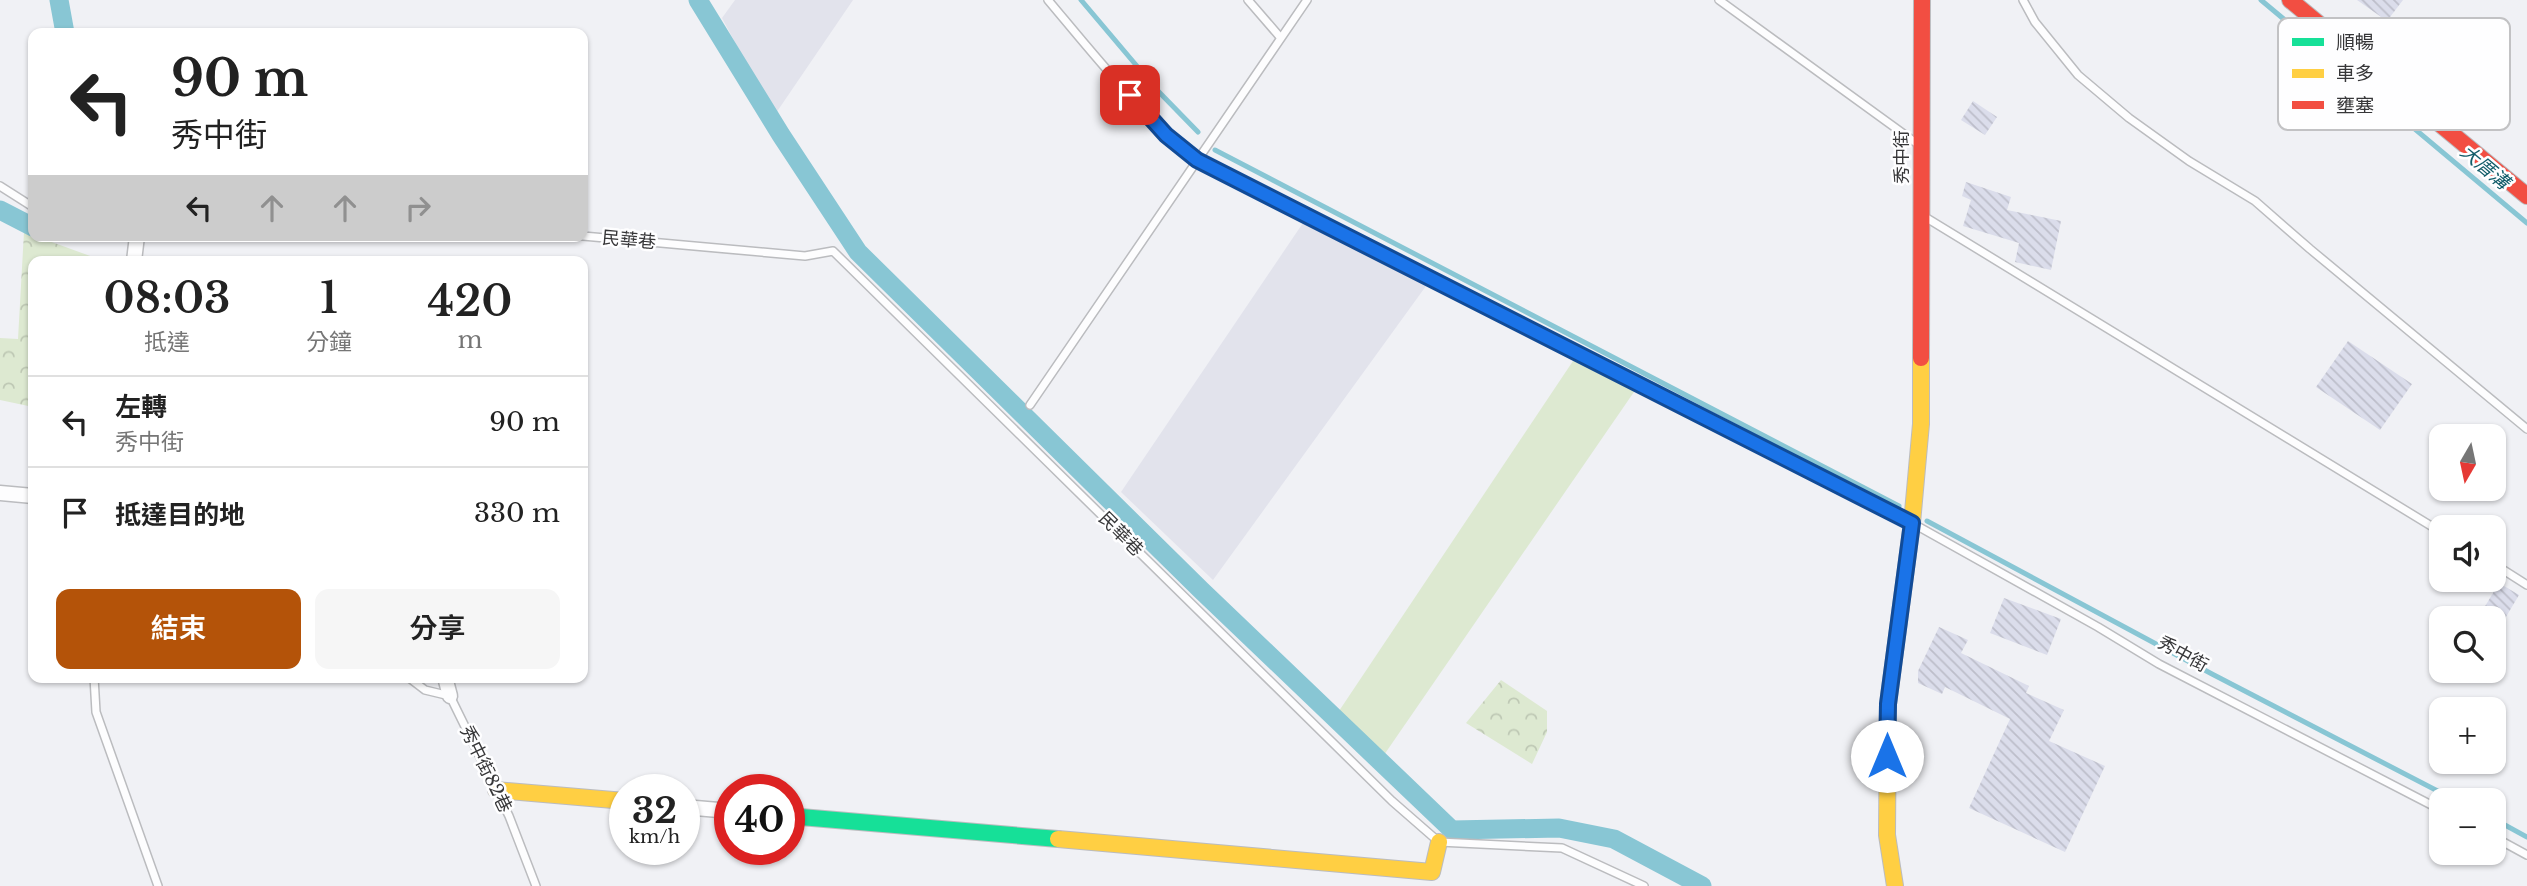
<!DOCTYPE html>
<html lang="zh-TW">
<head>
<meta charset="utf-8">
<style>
  body { margin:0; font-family:"Libre Baskerville","Noto Sans TC",serif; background:#f6f6f6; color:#222; height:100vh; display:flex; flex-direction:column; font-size:26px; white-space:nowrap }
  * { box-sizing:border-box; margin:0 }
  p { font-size:23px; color:#767676 }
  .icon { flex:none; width:38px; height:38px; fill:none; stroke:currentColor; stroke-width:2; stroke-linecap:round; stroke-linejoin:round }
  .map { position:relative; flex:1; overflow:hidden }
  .side { position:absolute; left:28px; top:256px; width:560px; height:427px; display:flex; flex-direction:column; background:#fff; border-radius:14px; box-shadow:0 2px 5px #0004 }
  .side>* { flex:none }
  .top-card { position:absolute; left:28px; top:28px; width:560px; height:214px; border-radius:14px; box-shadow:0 2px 5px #0004; background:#fff; color:#222; overflow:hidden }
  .needle { width:46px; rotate:189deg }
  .controls { position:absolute; left:2429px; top:424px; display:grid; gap:14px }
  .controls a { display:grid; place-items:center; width:77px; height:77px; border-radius:14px; background:#fff; box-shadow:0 2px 5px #0004; font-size:35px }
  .speed { position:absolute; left:609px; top:774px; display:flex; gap:14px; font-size:35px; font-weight:700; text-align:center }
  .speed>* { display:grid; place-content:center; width:91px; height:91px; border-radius:50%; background:#fff; box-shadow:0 2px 5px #0004; line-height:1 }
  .speed small { font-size:18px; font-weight:400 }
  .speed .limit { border:10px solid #d22; background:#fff; color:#111 }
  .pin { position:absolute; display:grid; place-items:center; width:60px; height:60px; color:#fff; margin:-30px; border-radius:14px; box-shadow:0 4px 10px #0006 }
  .me { position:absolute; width:77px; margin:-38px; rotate:0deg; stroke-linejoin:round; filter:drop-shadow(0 0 5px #0008) }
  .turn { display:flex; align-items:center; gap:24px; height:147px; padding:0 28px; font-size:32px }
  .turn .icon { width:91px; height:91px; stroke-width:2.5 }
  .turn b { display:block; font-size:49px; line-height:60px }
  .lanes { display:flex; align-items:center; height:66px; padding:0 28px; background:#0003; justify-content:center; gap:35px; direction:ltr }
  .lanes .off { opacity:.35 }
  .eta { display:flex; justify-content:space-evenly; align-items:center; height:119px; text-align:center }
  .eta b { font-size:42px; font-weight:600; line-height:49px }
  .cta { display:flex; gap:14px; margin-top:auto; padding:14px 28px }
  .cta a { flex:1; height:80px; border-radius:14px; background:#b45309; color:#fff; font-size:28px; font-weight:600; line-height:80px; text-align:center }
  .cta a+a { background:#f6f6f6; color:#222 }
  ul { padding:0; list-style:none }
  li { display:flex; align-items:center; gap:21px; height:91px; padding:0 28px; border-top:2px solid #e0e0e0 }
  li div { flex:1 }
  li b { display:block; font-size:26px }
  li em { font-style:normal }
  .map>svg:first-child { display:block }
</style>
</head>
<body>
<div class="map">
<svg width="2527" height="886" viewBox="0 0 2527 886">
  <defs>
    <pattern id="forest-crowns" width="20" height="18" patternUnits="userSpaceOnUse" patternTransform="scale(1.75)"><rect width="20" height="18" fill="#dde9d1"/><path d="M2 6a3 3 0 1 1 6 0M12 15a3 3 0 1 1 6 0" fill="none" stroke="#bec8b4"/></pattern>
    <pattern id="building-back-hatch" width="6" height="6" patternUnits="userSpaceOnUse" patternTransform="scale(1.75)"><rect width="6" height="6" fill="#dbddeb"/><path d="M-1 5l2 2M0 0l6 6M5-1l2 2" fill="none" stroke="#bdbeca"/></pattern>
  </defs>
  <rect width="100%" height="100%" fill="#f0f1f5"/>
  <!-- built -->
  <g fill="#e2e3ec">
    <polygon points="735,0 853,0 774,116 722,18"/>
    <polygon points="1307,217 1426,286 1213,580 1121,492"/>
  </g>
  <!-- grass -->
  <polygon fill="#dde9d1" points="1575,358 1636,389 1384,755 1339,711"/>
  <!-- forest -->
  <g fill="url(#forest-crowns)">
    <polygon points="24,232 93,257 92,261 33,261 33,407 0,400 0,338 18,339"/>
    <polygon points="1501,680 1547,711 1547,732 1532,764 1466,723"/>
  </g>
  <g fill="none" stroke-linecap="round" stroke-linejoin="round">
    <!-- stream -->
    <g stroke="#88c6d4" stroke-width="5">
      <polyline points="1081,0 1158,91 1198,132"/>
      <polyline points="2261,0 2527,223"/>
      <polyline points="1215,150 1899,506"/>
      <polyline points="1927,521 2212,674 2455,800"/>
      <polyline points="2494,819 2527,837"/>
    </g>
    <!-- canal -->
    <g stroke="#88c6d4" stroke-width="19">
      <polyline points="59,0 65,33"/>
      <polyline points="698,0 781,135 858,252 1201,590 1452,830 1559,828 1614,839 1702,886"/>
      <polyline points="0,210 33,227"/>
    </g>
  </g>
  <!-- building -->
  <g fill="url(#building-back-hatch)">
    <polygon points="2357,0 2403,0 2387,21"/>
    <polygon points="1973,101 1997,117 1985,135 1961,120"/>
    <polygon points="1966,182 2011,197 2007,210 2061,221 2051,270 2015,262 2019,243 1963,226 1971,200 1962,196"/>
    <polygon points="2348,341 2412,384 2380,430 2316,387"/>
    <polygon points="2499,583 2519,595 2494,637 2494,618 2478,618"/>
    <polygon points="2004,598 2061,619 2047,655 1990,633"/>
    <polygon points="1939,627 1968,640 1961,653 2029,686 2026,693 2064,710 2049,741 2105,766 2065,852 1969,808 2010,719 1945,687 1942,694 1918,683 1918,671"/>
  </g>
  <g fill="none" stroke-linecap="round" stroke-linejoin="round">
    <!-- lane casing -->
    <g stroke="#bbbcbf" stroke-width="10">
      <g id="lane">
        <path d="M 1048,0 C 1095,56 1141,114 1197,160 L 1912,523 L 2098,627 L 2159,664 L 2441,810"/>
        <polyline points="1248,0 1280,37"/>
        <polyline points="1719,0 1919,145"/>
        <polyline points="2023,0 2035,22 2078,75 2129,118 2189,161 2255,201 2310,249 2527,429"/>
        <polyline points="0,186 33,207"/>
        <polyline points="1925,217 2441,532"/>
        <polyline points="583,236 805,256 833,251 1392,801 1439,842 1562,848 1644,886"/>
        <polyline points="1030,405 1307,0"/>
        <polyline points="2494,564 2527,585"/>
        <polyline points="94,677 96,712 158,886"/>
        <polyline points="408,677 425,690 450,696 509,816 536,886"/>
        <polyline points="2494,837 2527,855"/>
      </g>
    </g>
    <!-- street casing -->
    <g stroke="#bbbcbf" stroke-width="17">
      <g id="street">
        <polyline points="134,261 137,236"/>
        <polyline points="0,493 33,496"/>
        <polyline points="445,677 450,696"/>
        <polyline points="684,807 730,811"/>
      </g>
    </g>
    <!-- fast casing -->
    <g stroke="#bbbcbf" stroke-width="18">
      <polyline id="fast" points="789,816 1058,839"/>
    </g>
    <!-- slow casing -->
    <g stroke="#bbbcbf" stroke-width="18">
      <g id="slow">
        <polyline points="496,790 625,801"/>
        <polyline points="1058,839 1432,872 1439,842"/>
        <polyline points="1895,886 1887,835 1888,704 1912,523 1921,424 1921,358"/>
      </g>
    </g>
    <!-- jam casing -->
    <g stroke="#bbbcbf" stroke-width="18">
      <g id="jam">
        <polyline points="2290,0 2527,196"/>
        <polyline points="1921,358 1922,0"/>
      </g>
    </g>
    <!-- lane -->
    <use href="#lane" stroke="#fdfdfe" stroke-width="7"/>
    <!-- street -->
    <use href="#street" stroke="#fdfdfe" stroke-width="14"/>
    <!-- fast -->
    <use href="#fast" stroke="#16e098" stroke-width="16"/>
    <!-- slow -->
    <use href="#slow" stroke="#ffcf43" stroke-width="16"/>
    <!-- jam -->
    <use href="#jam" stroke="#f24e42" stroke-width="16"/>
  </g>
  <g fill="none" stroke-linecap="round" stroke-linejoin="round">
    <!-- route casing -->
    <g stroke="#114b97" stroke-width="18">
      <polyline id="route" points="1130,95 1166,135 1197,160 1912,523 1888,704 1887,756"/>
    </g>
    <!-- route -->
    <use href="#route" stroke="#1a73e8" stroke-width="12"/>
  </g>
  <g text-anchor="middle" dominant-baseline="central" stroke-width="5" stroke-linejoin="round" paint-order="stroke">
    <!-- street labels -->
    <g font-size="18" fill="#373739" stroke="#fefeff">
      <text transform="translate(1902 157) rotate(-90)">秀中街</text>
      <text transform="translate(629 240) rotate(5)">民華巷</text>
      <text transform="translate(1121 534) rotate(45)">民華巷</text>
      <text transform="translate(2183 654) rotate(29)">秀中街</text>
      <text transform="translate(486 769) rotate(64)">秀中街82巷</text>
    </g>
    <!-- water labels -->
    <g font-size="19" font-style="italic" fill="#125c69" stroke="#fefeff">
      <text transform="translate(2485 167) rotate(40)">大厝溝</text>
    </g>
  </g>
  <!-- legend -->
  <rect x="2278" y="18" width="232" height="112" rx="10" fill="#fefeff" stroke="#c2c2c4" stroke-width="2"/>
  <rect x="2292" y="38" width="32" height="8" fill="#16e098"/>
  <rect x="2292" y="69" width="32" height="9" fill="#ffcf43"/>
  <rect x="2292" y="101" width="32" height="8" fill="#f24e42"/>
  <g font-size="19" fill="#373739">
    <text x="2336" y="49">順暢</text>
    <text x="2336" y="80">車多</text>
    <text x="2336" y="112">壅塞</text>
  </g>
</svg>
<div class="controls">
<a><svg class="needle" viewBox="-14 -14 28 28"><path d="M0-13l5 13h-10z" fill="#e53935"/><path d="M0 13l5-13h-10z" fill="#767676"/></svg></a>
<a><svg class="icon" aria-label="sound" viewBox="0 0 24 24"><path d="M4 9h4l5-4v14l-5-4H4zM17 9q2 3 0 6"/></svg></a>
<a><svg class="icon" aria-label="search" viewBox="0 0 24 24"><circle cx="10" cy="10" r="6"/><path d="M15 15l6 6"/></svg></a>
<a>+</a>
<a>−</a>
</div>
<div class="speed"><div>32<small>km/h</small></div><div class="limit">40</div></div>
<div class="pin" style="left:1130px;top:95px;background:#d93025"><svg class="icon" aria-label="arrive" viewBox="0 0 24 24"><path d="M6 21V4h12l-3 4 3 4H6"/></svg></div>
<svg class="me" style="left:1887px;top:756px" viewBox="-20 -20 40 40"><circle r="19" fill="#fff"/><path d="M0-13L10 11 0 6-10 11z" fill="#1a73e8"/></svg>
<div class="top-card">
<div class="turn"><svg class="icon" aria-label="left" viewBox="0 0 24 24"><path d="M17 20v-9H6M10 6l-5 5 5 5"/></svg><div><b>90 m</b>秀中街</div></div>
<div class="lanes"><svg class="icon" aria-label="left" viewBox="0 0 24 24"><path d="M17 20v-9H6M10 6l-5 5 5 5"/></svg><svg class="icon off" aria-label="ahead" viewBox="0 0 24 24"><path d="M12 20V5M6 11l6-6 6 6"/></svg><svg class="icon off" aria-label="ahead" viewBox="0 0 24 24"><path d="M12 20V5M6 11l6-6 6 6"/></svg><svg class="icon off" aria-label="right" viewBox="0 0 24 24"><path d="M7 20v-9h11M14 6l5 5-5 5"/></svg></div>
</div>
<section class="side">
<div class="eta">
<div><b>08:03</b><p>抵達</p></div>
<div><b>1</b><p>分鐘</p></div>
<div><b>420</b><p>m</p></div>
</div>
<ul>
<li><svg class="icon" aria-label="left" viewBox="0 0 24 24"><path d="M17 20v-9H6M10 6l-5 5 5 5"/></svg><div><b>左轉</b><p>秀中街</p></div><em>90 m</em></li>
<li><svg class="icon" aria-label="arrive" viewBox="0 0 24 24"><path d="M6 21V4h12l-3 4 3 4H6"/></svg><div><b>抵達目的地</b></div><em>330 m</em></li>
</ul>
<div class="cta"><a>結束</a><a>分享</a></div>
</section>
</div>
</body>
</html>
